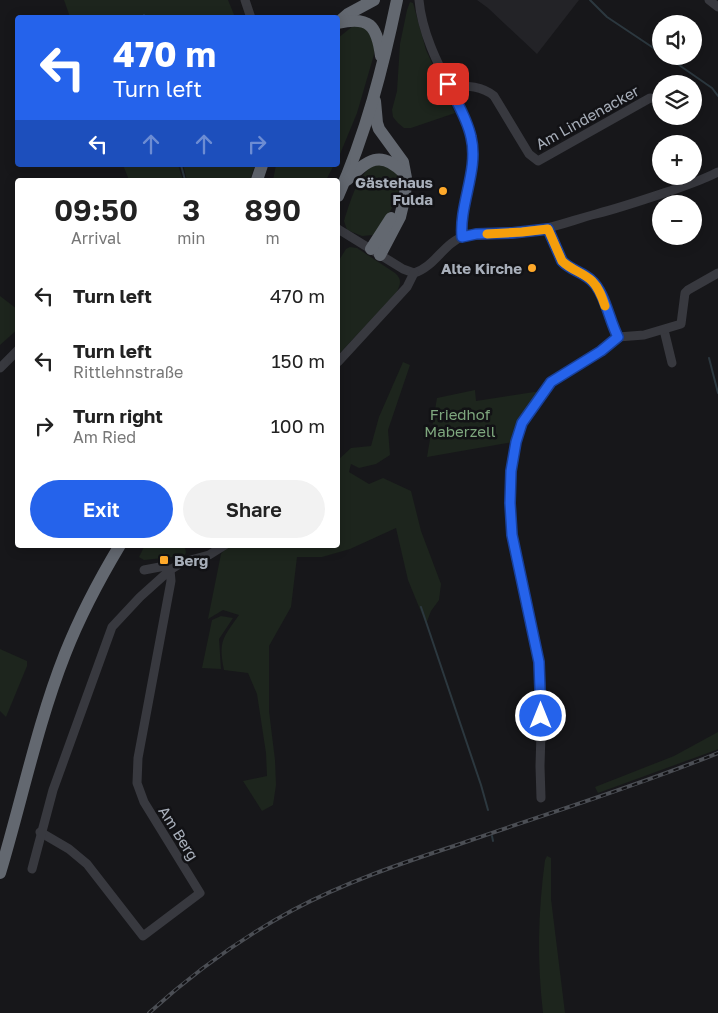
<!DOCTYPE html>
<html lang="en">
<head>
<meta charset="utf-8">
<style>
  body { margin:0; font-family:"Golos Text",sans-serif; background:#f2f2f2; color:#222; height:100vh; display:flex; flex-direction:column; font-size:19px; white-space:nowrap }
  * { box-sizing:border-box; margin:0 }
  p { font-size:16px; color:#767676 }
  .icon { flex:none; width:28px; height:28px; fill:none; stroke:currentColor; stroke-width:2; stroke-linecap:round; stroke-linejoin:round }
  .map { position:relative; flex:1; overflow:hidden }
  .side { position:absolute; left:15px; top:178px; width:325px; height:370px; display:flex; flex-direction:column; background:#fff; border-radius:5px; box-shadow:0 2px 12px #0003 }
  .side>* { flex:none }
  .top-card { position:absolute; left:15px; top:15px; width:325px; height:152px; border-radius:5px; box-shadow:0 2px 12px #0003; background:#2563eb; color:#fff; overflow:hidden }
  .buttons { position:absolute; left:652px; top:15px; display:grid; gap:10px }
  .buttons a { display:grid; place-items:center; width:50px; height:50px; border-radius:50%; background:#fff; box-shadow:0 2px 12px #0003; font-size:25px }
  .pin { position:absolute; display:grid; place-items:center; width:42px; height:42px; color:#fff; margin:-21px; border-radius:10px; box-shadow:0 2px 8px #0006 }
  .me { position:absolute; width:55px; margin:-28px; rotate:0deg; stroke-linejoin:round; filter:drop-shadow(0 0 4px #0008) }
  .turn { display:flex; align-items:center; gap:18px; height:105px; padding:0 15px; font-size:22px }
  .turn .icon { width:65px; height:65px; stroke-width:2.5 }
  .turn b { display:block; font-size:35px; line-height:42px }
  .lanes { display:flex; align-items:center; height:48px; padding:0 15px; background:#0003; justify-content:center; gap:25px; direction:ltr }
  .lanes .off { opacity:.35 }
  .eta { display:flex; justify-content:space-evenly; align-items:center; height:85px; text-align:center }
  .eta b { font-size:30px; font-weight:600; line-height:35px }
  .button { display:flex; gap:10px; margin-top:auto; padding:10px 15px }
  .button a { flex:1; height:58px; border-radius:30px; background:#2563eb; color:#fff; font-size:20px; font-weight:600; line-height:58px; text-align:center }
  .button a+a { background:#f2f2f2; color:#222 }
  ul { padding:0; list-style:none }
  li { display:flex; align-items:center; gap:15px; height:65px; padding:0 15px }
  li div { flex:1 }
  li b { display:block; font-size:19px }
  li em { font-style:normal }
  .map>svg:first-child { display:block }
</style>
</head>
<body>
<div class="map">
<svg width="718" height="1013" viewBox="0 0 718 1013">
  <rect width="100%" height="100%" fill="#17171a"/>
  <!-- built -->
  <polygon fill="#232327" points="477,0 579,0 537,54 488,8"/>
  <!-- green -->
  <g fill="#1d251d">
    <polygon points="64,0 228,0 235,17 70,17"/>
    <polygon points="410,2 413,3 426,50 455,113 411,128 404,128 398,123 393,117 392,110 397,91 400,44 407,10"/>
    <polygon points="353,26 359,26 369,30 375,50 373,58 357,113 338,159 338,38"/>
    <polygon points="123,165 178,165 183,180 129,180"/>
    <polygon points="183,165 255,165 250,180 187,180"/>
    <polygon points="276,165 334,165 326,180 273,180"/>
    <path d="M 374,165 L 387,165 C 390,168 394,170 396,173 C 410,191 383,221 373,235 L 362,236 L 347,230 L 344,221 C 350,203 357,175 374,165 Z"/>
    <path d="M 350,247 L 357,248 L 395,273 C 402,279 401,284 396,293 L 338,355 L 338,262 L 346,249 Z"/>
    <polygon points="0,296 17,309 18,329 0,345"/>
    <path d="M 403,362 L 410,365 L 388,430 L 390,455 L 376,464 L 359,468 L 351,464 L 349,472 L 369,484 L 383,478 L 411,491 L 421,531 L 441,584 L 439,600 L 431,611 L 426,624 L 408,580 L 396,528 L 350,549 L 322,557 L 297,557 L 291,607 L 269,646 L 269,711 L 275,760 L 276,785 L 273,805 L 262,811 L 243,781 L 267,776 L 266,753 L 257,694 L 248,673 L 224,670 C 218,641 223,638 239,615 L 223,610 L 208,619 L 221,554 L 228,545 L 338,545 L 338,460 L 351,448 L 371,446 L 379,417 Z"/>
    <polygon points="475,390 476,401 541,391 513,442 427,457 437,398"/>
    <polygon points="145,545 184,545 186,552 185,555 181,556 144,560 139,557"/>
    <polygon points="221,616 233,618 219,639 221,669 202,668 212,620"/>
    <polygon points="0,649 27,661 27,666 6,717 0,711"/>
    <polygon points="718,732 718,749 716,750 598,793 595,787 674,756"/>
    <path d="M 547,856 L 551,858 L 551,899 L 565,1013 L 543,1013 C 537,960 538,912 545,860 Z"/>
  </g>
  <g fill="none" stroke-linecap="round" stroke-linejoin="round">
    <!-- stream -->
    <g stroke="#2c383f" stroke-width="2">
      <polyline points="590,0 607,17 661,53"/>
      <polyline points="144,15 144,18"/>
      <polyline points="666,56 712,88 718,96"/>
      <polyline points="181,165 185,180"/>
      <polyline points="338,256 339,254"/>
      <polyline points="709,358 718,393"/>
      <polyline points="421,607 481,785 488,810"/>
      <polyline points="492,836 493,841"/>
    </g>
    <!-- minor -->
    <g stroke="#38393f" stroke-width="9">
      <polyline points="245,0 251,18"/>
      <path d="M 419,0 C 422,34 439,66 454,96 C 461,110 469,124 472,139 C 478,172 460,204 461,237"/>
      <polyline points="709,0 718,7"/>
      <path d="M 449,86 C 465,86 481,85 494,96 L 529,154 L 538,161 L 650,98 L 657,99"/>
      <polyline points="338,229 403,269 414,273"/>
      <path d="M 548,229 L 562,261 C 570,270 583,272 592,280 C 605,292 609,320 618,337"/>
      <path d="M 414,273 C 435,267 444,242 465,236 C 486,230 515,234 537,230 C 557,227 576,219 596,214 C 623,207 649,198 676,189 C 690,184 705,179 718,172"/>
      <polyline points="664,330 672,363"/>
      <polyline points="618,337 644,335 681,324 685,293 688,290 718,273"/>
      <polyline points="338,362 407,287 414,273"/>
      <polyline points="0,368 18,350"/>
      <polyline points="541,798 540,766 542,700 539,662 512,535 510,503 511,471 516,443 522,423 551,381 601,351 618,337"/>
      <polyline points="40,832 69,849 87,864 143,936 200,893 144,802 137,783 138,758 171,581 170,570 165,566 144,570"/>
      <polyline points="32,869 53,790 112,627 140,597 170,570 183,562 209,555 225,545"/>
    </g>
    <!-- highway -->
    <g stroke="#636870" stroke-width="12">
      <polyline points="340,21 348,14 374,0"/>
      <path d="M 338,23 C 369,16 377,25 381,56"/>
      <polyline points="375,101 377,123 379,129 403,162 406,178 405,196 400,217 380,255"/>
      <polyline points="257,180 262,165"/>
      <path d="M 347,180 C 368,160 380,149 404,173"/>
      <path d="M 338,196 C 366,134 383,67 397,0"/>
      <polyline points="371,249 391,218"/>
      <path d="M 0,873 C 22,800 37,725 65,654 C 80,616 99,580 120,545"/>
    </g>
    <!-- rail casing -->
    <g stroke="#4b4e54" stroke-width="4">
      <path id="rail" d="M 149,1013 C 193,973 241,938 293,910 C 344,883 399,864 454,846 C 542,815 632,788 718,753"/>
    </g>
    <!-- rail -->
    <use href="#rail" stroke="#121215" stroke-width="2" stroke-dasharray="5.5" stroke-linecap="butt"/>
  </g>
  <g fill="none" stroke-linecap="round" stroke-linejoin="round">
    <!-- route casing -->
    <g stroke="#184099" stroke-width="12">
      <path id="route" d="M 448,84 C 456,101 467,118 471,137 C 479,170 459,204 462,237 L 476,234 L 512,233 L 548,229 L 562,261 C 570,270 583,272 591,280 C 605,292 609,320 618,337 L 601,351 L 551,382 L 522,423 L 516,442 L 511,471 L 510,503 L 512,535 L 539,662 L 541,716"/>
    </g>
    <!-- route -->
    <use href="#route" stroke="#2563eb" stroke-width="9"/>
    <!-- slow -->
    <path stroke="#f59e0b" stroke-width="9" d="M 487,234 L 522,232 L 548,229 L 562,261 C 571,270 584,273 592,281 C 599,288 602,297 605,306"/>
  </g>
  <!-- markers -->
  <g fill="#ffa92a" stroke="#121215" stroke-width="2">
    <circle cx="443" cy="191" r="5"/>
    <circle cx="532" cy="268" r="5"/>
    <rect x="159" y="555" width="10" height="10" rx="2.5"/>
  </g>
  <g text-anchor="middle" dominant-baseline="central" stroke-width="5" stroke-linejoin="round" paint-order="stroke">
    <!-- street labels -->
    <g font-size="15" fill="#a8afba" stroke="#121215">
      <text transform="translate(587 117) rotate(-29)">Am Lindenacker</text>
      <text transform="translate(179 833) rotate(58)">Am Berg</text>
    </g>
    <!-- poi labels -->
    <g font-size="15" font-weight="bold" fill="#a8afba" stroke="#121215" text-anchor="end">
      <text x="433" y="182">Gästehaus<tspan x="433" dy="17">Fulda</tspan></text>
      <text x="522" y="268">Alte Kirche</text>
      <text x="174" y="560" text-anchor="start">Berg</text>
    </g>
    <!-- park labels -->
    <g font-size="15" fill="#7ea77e" stroke="#121215">
      <text x="460" y="414">Friedhof<tspan x="460" dy="17">Maberzell</tspan></text>
    </g>
  </g>
</svg>
<div class="buttons">
<a><svg class="icon" aria-label="sound" viewBox="0 0 24 24"><path d="M4 9h4l5-4v14l-5-4H4zM17 9q2 3 0 6"/></svg></a>
<a><svg class="icon" aria-label="layers" viewBox="0 0 24 24"><path d="M12 4l9 5-9 5-9-5zM3 14l9 5 9-5"/></svg></a>
<a>+</a>
<a>−</a>
</div>
<div class="pin" style="left:448px;top:84px;background:#d93025"><svg class="icon" aria-label="arrive" viewBox="0 0 24 24"><path d="M6 21V4h12l-3 4 3 4H6"/></svg></div>
<svg class="me" style="left:541px;top:716px" viewBox="-20 -20 40 40"><circle r="17" fill="#2563eb" stroke="#fff" stroke-width="3"/><path d="M0-11L8 9 0 5-8 9z" fill="#fff"/></svg>
<div class="top-card">
<div class="turn"><svg class="icon" aria-label="left" viewBox="0 0 24 24"><path d="M17 20v-9H6M10 6l-5 5 5 5"/></svg><div><b>470 m</b>Turn left</div></div>
<div class="lanes"><svg class="icon" aria-label="left" viewBox="0 0 24 24"><path d="M17 20v-9H6M10 6l-5 5 5 5"/></svg><svg class="icon off" aria-label="ahead" viewBox="0 0 24 24"><path d="M12 20V5M6 11l6-6 6 6"/></svg><svg class="icon off" aria-label="ahead" viewBox="0 0 24 24"><path d="M12 20V5M6 11l6-6 6 6"/></svg><svg class="icon off" aria-label="right" viewBox="0 0 24 24"><path d="M7 20v-9h11M14 6l5 5-5 5"/></svg></div>
</div>
<section class="side">
<div class="eta">
<div><b>09:50</b><p>Arrival</p></div>
<div><b>3</b><p>min</p></div>
<div><b>890</b><p>m</p></div>
</div>
<ul>
<li><svg class="icon" aria-label="left" viewBox="0 0 24 24"><path d="M17 20v-9H6M10 6l-5 5 5 5"/></svg><div><b>Turn left</b></div><em>470 m</em></li>
<li><svg class="icon" aria-label="left" viewBox="0 0 24 24"><path d="M17 20v-9H6M10 6l-5 5 5 5"/></svg><div><b>Turn left</b><p>Rittlehnstraße</p></div><em>150 m</em></li>
<li><svg class="icon" aria-label="right" viewBox="0 0 24 24"><path d="M7 20v-9h11M14 6l5 5-5 5"/></svg><div><b>Turn right</b><p>Am Ried</p></div><em>100 m</em></li>
</ul>
<div class="button"><a>Exit</a><a>Share</a></div>
</section>
</div>
</body>
</html>
